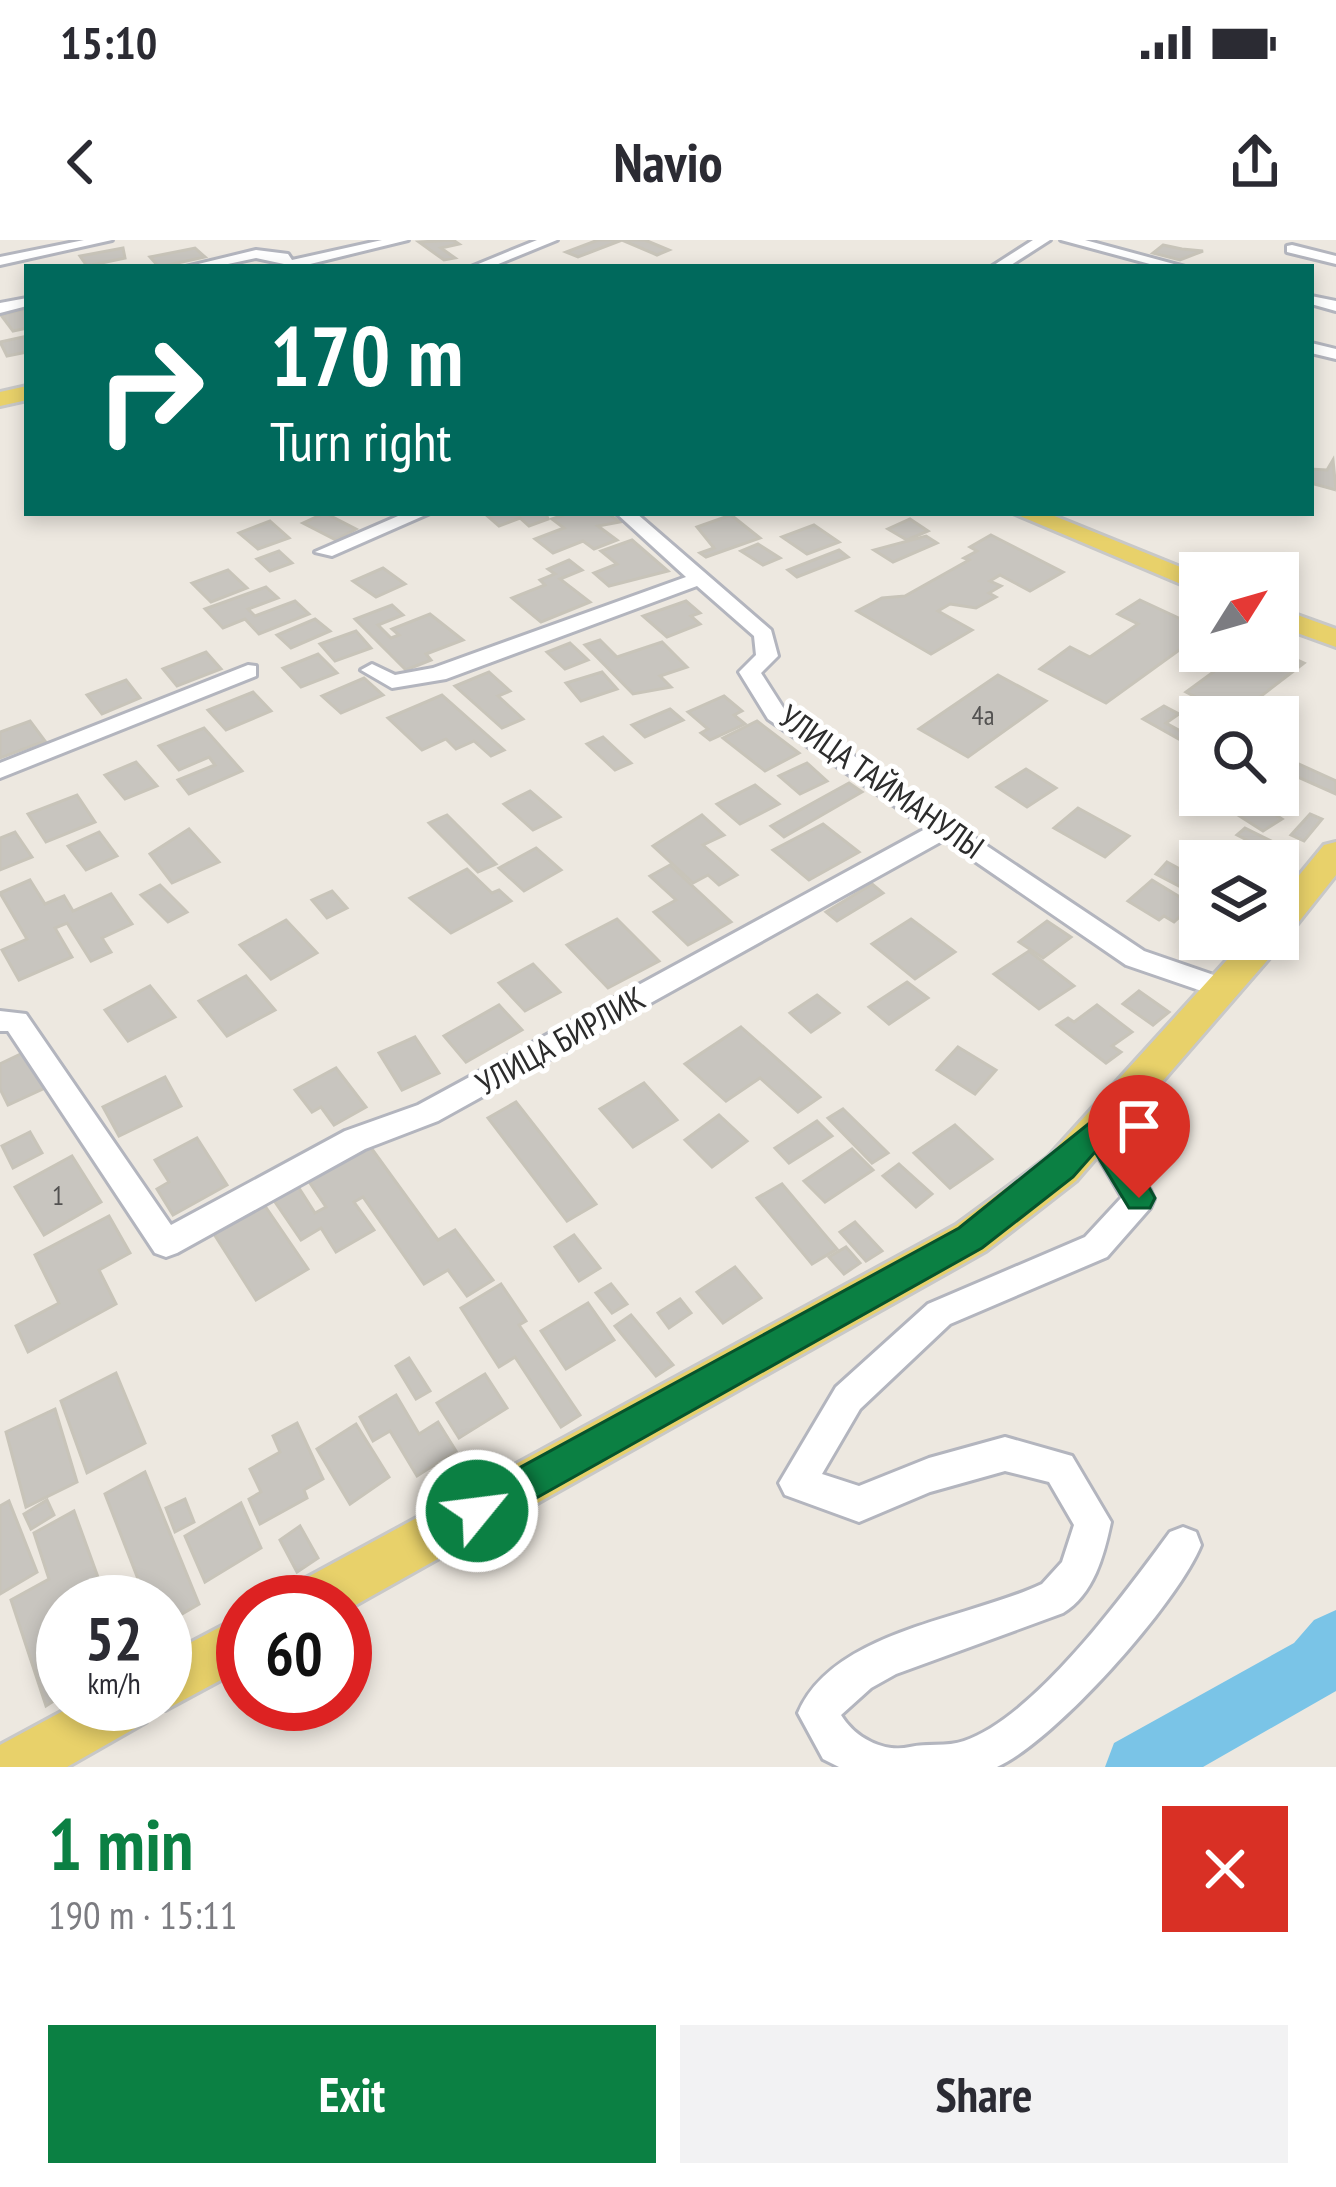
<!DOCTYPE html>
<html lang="en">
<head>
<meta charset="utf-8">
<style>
  body { margin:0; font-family:"PT Sans Narrow",sans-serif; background:#f2f2f3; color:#2b2b33; height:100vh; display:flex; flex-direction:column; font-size:45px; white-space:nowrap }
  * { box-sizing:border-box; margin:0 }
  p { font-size:39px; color:#7c7c81 }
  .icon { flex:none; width:66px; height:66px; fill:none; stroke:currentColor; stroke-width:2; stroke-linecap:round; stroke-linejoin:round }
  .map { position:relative; height:1527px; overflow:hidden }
  .panel { display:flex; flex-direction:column; background:#fff; flex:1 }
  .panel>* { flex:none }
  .banner { position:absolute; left:24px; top:24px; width:1290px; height:252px; border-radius:0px; box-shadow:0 6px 18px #0003; background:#00695c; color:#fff; overflow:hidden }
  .needle { width:78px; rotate:53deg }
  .tools { position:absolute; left:1179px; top:312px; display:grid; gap:24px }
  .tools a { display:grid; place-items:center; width:120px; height:120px; border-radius:0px; background:#fff; box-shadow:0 6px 18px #0003; font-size:60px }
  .speed { position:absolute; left:36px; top:1335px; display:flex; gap:24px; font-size:60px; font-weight:700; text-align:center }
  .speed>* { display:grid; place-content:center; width:156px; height:156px; border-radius:50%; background:#fff; box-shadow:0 6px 18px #0003; line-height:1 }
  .speed small { font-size:30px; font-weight:400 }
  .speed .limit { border:18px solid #d22; background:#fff; color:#111 }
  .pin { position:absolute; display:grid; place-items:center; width:102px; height:102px; color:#fff; margin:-123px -51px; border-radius:50% 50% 50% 0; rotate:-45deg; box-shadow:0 0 12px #0007 }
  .pin .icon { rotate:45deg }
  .me { position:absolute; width:132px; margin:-66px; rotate:61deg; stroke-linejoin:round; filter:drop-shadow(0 0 9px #0008) }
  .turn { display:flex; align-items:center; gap:42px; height:252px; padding:0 48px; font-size:54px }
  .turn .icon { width:156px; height:156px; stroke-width:2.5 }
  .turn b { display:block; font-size:84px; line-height:102px }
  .round { display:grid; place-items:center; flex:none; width:126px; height:126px; border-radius:0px; background:#f2f2f3 }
  .overview { display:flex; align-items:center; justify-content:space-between; height:204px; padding:0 48px }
  h1 { font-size:72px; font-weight:700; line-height:90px; color:#0b8043 }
  .button { display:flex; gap:24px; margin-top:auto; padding:24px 48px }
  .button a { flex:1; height:138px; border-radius:0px; background:#0b8043; color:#fff; font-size:48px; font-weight:700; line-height:138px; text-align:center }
  .button a+a { background:#f2f2f3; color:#2b2b33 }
  .status { display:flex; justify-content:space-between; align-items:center; height:84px; padding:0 60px; background:#fff; direction:ltr }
  .status svg { height:33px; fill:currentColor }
  header { display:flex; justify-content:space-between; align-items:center; height:156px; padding:0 48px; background:#fff; font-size:54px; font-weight:700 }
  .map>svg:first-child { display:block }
</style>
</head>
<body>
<div class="status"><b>15:10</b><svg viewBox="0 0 49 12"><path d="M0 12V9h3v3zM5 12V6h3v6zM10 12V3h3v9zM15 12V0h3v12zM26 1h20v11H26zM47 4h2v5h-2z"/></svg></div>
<header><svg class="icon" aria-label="back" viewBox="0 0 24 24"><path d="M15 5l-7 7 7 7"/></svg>Navio<svg class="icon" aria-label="share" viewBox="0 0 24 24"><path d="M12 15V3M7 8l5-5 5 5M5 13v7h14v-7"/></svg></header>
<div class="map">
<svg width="1336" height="1527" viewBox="0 0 1336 1527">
  <rect width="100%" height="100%" fill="#ede8e0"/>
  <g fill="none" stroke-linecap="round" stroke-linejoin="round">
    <!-- river -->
    <polygon fill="#7ac4e7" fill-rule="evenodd" points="1336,1370 1336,1451 1203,1527 1105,1527 1114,1503 1294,1403 1314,1380"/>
  </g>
  <!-- building -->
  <g fill="#c8c5bf" stroke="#c8c4b9" stroke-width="3">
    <polygon points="453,0 459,4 441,8 455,18 444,20 419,2"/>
    <polygon points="598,0 645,0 669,10 657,15 622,0 578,17 566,12"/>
    <polygon points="1163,5 1182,9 1203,11 1180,20 1153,13"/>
    <polygon points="123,8 125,18 87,26 80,16"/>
    <polygon points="195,8 205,17 159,27 150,17"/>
    <polygon points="25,69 27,88 13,91 1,75"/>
    <polygon points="27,96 27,112 7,116 0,102"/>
    <polygon points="1333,220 1336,250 1311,243 1311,229 1327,230"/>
    <polygon points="325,273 356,289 336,300 303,283"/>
    <polygon points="484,273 546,273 548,279 529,286 520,278 499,286"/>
    <polygon points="569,273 607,273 620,282 598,286 617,300 594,309 583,301 553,313 535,299 564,288 552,279"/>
    <polygon points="731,275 760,298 706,317 700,313 714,308 697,287"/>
    <polygon points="910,279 928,291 907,300 888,289"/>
    <polygon points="270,281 289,298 258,309 239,293"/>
    <polygon points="814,285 839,302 807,314 782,297"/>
    <polygon points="991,295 1063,332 1030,351 1000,335 990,341 1001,346 989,353 996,357 976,368 950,364 938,371 972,390 931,414 857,371 882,358 905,356 969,320 964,318 977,311 970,307"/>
    <polygon points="926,296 937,303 893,322 874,310"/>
    <polygon points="632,300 668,331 609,346 594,333 617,324 601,311"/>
    <polygon points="758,304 780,318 763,325 741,311"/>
    <polygon points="839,310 848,317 797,337 788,330"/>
    <polygon points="279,311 292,323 270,331 257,319"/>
    <polygon points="569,320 582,330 560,339 590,362 541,382 512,358 545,345 540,340 555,334 548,329"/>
    <polygon points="383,328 405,344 376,357 353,341"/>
    <polygon points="228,330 247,348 211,362 192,343"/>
    <polygon points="266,347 278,358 248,369 255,376 295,361 309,374 259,394 245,379 223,388 205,369"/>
    <polygon points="1140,360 1200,388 1200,395 1106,463 1040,429 1070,407 1090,417 1138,384 1118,374"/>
    <polygon points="686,361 700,373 691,376 700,384 667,397 643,376"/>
    <polygon points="392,365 403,375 378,385 391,398 399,395 392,389 430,374 463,400 426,414 431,420 406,430 355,379"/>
    <polygon points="315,379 330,391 291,408 277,395"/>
    <polygon points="356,391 371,408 335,421 320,404"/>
    <polygon points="600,400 617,417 662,402 687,427 660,436 671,447 633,454 585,405"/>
    <polygon points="570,403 588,420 565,429 547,412"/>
    <polygon points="1242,411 1278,411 1304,423 1234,477 1186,452"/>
    <polygon points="206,412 221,429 177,446 163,429"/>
    <polygon points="318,414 337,433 301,447 283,428"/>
    <polygon points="489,432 510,451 498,456 523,479 502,488 455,446"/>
    <polygon points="602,432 617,449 581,461 566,443"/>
    <polygon points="998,435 1046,461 968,517 919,489"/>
    <polygon points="364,438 383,455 341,473 322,456"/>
    <polygon points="126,440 140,458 102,474 87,455"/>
    <polygon points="253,452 271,471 226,490 208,470"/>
    <polygon points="442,455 504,510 491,516 474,501 456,509 446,499 422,510 388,478"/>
    <polygon points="724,456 742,471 734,475 745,484 710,500 701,493 708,489 688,472"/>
    <polygon points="1164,466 1179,474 1166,483 1191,497 1184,502 1143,479"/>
    <polygon points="670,469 683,480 645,497 632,485"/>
    <polygon points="30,481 45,501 0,518 0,492"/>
    <polygon points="757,481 799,513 765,531 723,498"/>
    <polygon points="204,488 242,531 189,554 178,540 215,525 209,517 179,530 159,506"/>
    <polygon points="603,497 619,512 631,523 615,530 587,504"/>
    <polygon points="136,522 157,546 125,559 105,535"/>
    <polygon points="807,523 827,541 800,554 779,536"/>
    <polygon points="1299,524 1336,541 1336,554 1289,533"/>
    <polygon points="1026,529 1056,548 1027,567 997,547"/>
    <polygon points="849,543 862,552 784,597 771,586"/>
    <polygon points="755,545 779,564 740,584 717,564"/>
    <polygon points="530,551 560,577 533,590 504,564"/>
    <polygon points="77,555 95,582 46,602 28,574"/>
    <polygon points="1246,556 1282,579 1263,591 1227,568"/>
    <polygon points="1078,568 1129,596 1105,617 1054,588"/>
    <polygon points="1310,574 1322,579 1304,601 1291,595"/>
    <polygon points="447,575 496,624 478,632 429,583"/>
    <polygon points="702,575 724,595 703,605 737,635 719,645 708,635 693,643 653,606"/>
    <polygon points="823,584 859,612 809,640 773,610"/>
    <polygon points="1245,588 1291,611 1284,619 1237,595"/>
    <polygon points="189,589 219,622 172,643 150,614"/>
    <polygon points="15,592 32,617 0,630 0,598"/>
    <polygon points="99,592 117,616 86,630 68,606"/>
    <polygon points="1235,604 1264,621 1218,618"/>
    <polygon points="536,608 561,630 524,651 499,628"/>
    <polygon points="1167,622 1200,640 1200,657 1156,634"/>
    <polygon points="670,625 731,682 688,705 654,672 676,660 650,636"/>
    <polygon points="467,629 492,653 499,650 511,661 451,693 410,658"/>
    <polygon points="30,640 45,664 64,656 73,671 111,654 132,684 102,698 111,712 91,721 67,683 55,688 72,717 19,740 2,710 27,699 0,653"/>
    <polygon points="1152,640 1193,665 1174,682 1164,676 1159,680 1128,661"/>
    <polygon points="872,644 883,653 837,681 826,672"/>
    <polygon points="160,645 187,672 168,682 141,655"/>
    <polygon points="332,651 347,668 327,678 312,660"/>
    <polygon points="617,679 659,721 608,748 567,705"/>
    <polygon points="911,679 955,712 915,739 872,704"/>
    <polygon points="286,680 317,713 271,739 240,705"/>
    <polygon points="1047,681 1071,697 1043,718 1019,702"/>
    <polygon points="1029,711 1074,746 1039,769 994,734"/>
    <polygon points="533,724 560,752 525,771 499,743"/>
    <polygon points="246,736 275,770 227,796 199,761"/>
    <polygon points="907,742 928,758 889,784 869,767"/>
    <polygon points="150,746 175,777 128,801 105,770"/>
    <polygon points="1139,751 1169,772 1153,785 1123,764"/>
    <polygon points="817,755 839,773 811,792 790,773"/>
    <polygon points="499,765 522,790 466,822 444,796"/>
    <polygon points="1097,765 1132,792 1112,806 1121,812 1106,823 1057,785 1068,778 1074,782"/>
    <polygon points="741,787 820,857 798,872 760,838 726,861 685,824"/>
    <polygon points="415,797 439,833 402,850 379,813"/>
    <polygon points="958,807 996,830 975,854 937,830"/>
    <polygon points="27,811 47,847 8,865 0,849 0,824"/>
    <polygon points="336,828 366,867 334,885 321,867 312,872 295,850"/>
    <polygon points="165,837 181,866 119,896 103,867"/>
    <polygon points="644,843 677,880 633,907 600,869"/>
    <polygon points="516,862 596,964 567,981 488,878"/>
    <polygon points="843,869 888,913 872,923 828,878"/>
    <polygon points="719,875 747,901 712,927 685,900"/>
    <polygon points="817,881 832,896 789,923 775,908"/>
    <polygon points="955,885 992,919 950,948 914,913"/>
    <polygon points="30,892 42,913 13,928 2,906"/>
    <polygon points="197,898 227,945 173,975 157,949 169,942 155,920"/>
    <polygon points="369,905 438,1000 455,990 493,1040 467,1056 448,1030 424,1044 363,957 354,962 374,990 336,1012 321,988 301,1000 273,959 297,945 315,973 326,967 308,940"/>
    <polygon points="852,909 873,930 825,962 804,941"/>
    <polygon points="72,916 101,962 44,995 15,947"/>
    <polygon points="899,924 932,954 916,967 883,936"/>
    <polygon points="782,944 837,1009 812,1024 757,958"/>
    <polygon points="265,966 308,1029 256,1060 214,994"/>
    <polygon points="109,976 130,1013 99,1030 116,1064 28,1112 16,1086 59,1063 35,1015"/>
    <polygon points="855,982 882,1011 866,1021 840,992"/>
    <polygon points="574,995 600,1028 579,1041 555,1007"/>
    <polygon points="846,1007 860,1023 844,1034 829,1017"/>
    <polygon points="735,1027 761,1058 723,1083 697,1052"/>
    <polygon points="501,1044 526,1081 519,1085 580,1175 561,1187 515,1117 499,1127 461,1068"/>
    <polygon points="611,1044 627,1064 612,1073 596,1053"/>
    <polygon points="680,1059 691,1073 669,1088 658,1073"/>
    <polygon points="588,1063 614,1100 566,1129 541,1091"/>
    <polygon points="631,1075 673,1125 656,1136 615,1086"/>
    <polygon points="409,1118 430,1151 416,1159 396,1126"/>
    <polygon points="116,1133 145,1203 87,1233 61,1161"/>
    <polygon points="485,1134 507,1168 459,1198 437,1163"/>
    <polygon points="396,1155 419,1194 438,1182 456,1211 417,1236 390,1191 373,1201 360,1177"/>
    <polygon points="55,1169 77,1242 26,1267 6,1192"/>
    <polygon points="297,1183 323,1239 304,1250 307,1258 260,1284 249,1259 261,1252 250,1229 280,1212 273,1196"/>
    <polygon points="356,1184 389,1237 350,1264 317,1209"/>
    <polygon points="460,1216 468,1231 449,1242 441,1227"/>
    <polygon points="145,1232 199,1364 165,1384 165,1362 147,1362 105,1254"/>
    <polygon points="185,1259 194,1282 175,1292 166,1268"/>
    <polygon points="47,1260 54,1275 31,1289 24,1274"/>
    <polygon points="9,1261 37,1332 0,1354 0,1266"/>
    <polygon points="241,1263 261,1308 205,1342 185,1296"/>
    <polygon points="74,1271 107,1362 63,1362 63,1455 46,1466 11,1360 49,1339 34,1293"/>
    <polygon points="300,1286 318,1318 297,1332 280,1300"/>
  </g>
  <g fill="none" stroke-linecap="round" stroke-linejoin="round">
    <!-- minor casing -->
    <g stroke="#b3b5be" stroke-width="6">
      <g id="minor">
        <polygon points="84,0 112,0 0,25 0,17"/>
        <polygon points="382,0 408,0 298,27 256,18 214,27 186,27 256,10 288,14 292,20"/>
        <polygon points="537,0 557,0 491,27 471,27"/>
        <polygon points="1033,0 1050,0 1008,27 991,27"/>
        <polygon points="1061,0 1085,0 1185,27 1161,27"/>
        <polygon points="1292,5 1336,16 1336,24 1287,12 1287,6"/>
        <polygon points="1311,56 1336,61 1336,71 1311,64"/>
        <polygon points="27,58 27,66 0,73 0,63"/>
        <polygon points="1311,103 1336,109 1336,119 1311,113"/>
        <polygon points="405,273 430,273 332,316 315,312"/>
        <polygon points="616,273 636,273 771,390 778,416 761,433 784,469 948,579 957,581 960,588 1144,711 1234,742 1238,749 1234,756 1225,759 1126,725 944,600 438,881 365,909 177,1013 166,1017 155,1013 8,791 0,791 0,771 26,774 171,985 345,891 418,865 927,588 768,479 739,432 756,415 754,396 697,346 446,439 392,448 361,430 372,424 395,435 433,428 686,337"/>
        <polygon points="248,425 256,426 256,436 0,538 0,523"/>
        <path d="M 1097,877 L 1107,881 L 1150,950 L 1154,959 L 1150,968 L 1107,1017 L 950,1084 L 860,1169 L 822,1234 L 859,1246 L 929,1218 L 1005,1197 L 1072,1216 L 1111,1282 C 1104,1315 1094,1354 1063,1373 L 896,1434 L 871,1448 L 841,1475 C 855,1498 884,1513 910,1507 C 927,1503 947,1507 964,1501 C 1035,1477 1126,1352 1170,1292 L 1183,1287 L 1196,1292 L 1201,1305 C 1177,1364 1055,1501 997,1527 L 839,1527 L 823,1519 L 798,1473 C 833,1390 969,1379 1042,1344 L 1062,1322 L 1074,1285 L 1049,1242 L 1005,1231 L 930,1252 L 859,1282 L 785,1255 L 779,1243 L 836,1147 L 928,1064 L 1085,997 L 1122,957 L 1082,889 L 1087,881 Z"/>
      </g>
    </g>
    <!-- major casing -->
    <g stroke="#c8c8c8" stroke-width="6">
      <g id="major">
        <polygon points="27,146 27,160 0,166 0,152"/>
        <polygon points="1013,273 1047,273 1200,335 1200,352"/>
        <polygon points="1278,368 1336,389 1336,407 1278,386"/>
        <polygon points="1336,602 1336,635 1290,693 1281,695 1278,708 1076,941 986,1011 345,1371 345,1362 288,1362 295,1344 956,985 1048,917 1246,699 1278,699 1278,661 1324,605"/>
        <polygon points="243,1375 243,1428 165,1470 154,1465 146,1482 67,1527 0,1527 0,1505 76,1464 165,1464 165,1416"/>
      </g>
    </g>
    <!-- minor -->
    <use href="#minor" fill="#fff" fill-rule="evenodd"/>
    <!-- major -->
    <use href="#major" fill="#e8d16a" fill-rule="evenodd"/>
  </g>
  <!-- route -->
  <polygon fill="#0b8043" stroke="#07532c" stroke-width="3" points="1097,877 1108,881 1150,949 1155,958 1150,968 1129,968 1095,912 1073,937 982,1008 490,1284 477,1289 464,1284 459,1271 464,1258 959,988"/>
  <g text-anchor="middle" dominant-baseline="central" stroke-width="10" stroke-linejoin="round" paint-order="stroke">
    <!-- number labels -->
    <g font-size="27" fill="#535251">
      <text x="983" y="475">4а</text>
      <text x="58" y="955">1</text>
    </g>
    <!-- street labels -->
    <g font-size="33" fill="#2c2c2c" stroke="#fff">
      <text transform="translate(882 541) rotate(35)">УЛИЦА ТАЙМАНУЛЫ</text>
      <text transform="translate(560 800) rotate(-29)">УЛИЦА БИРЛИК</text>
    </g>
  </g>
</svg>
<div class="tools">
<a><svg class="needle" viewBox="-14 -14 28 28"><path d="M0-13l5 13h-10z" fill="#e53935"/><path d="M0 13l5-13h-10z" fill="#7c7c81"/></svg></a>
<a><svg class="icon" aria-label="search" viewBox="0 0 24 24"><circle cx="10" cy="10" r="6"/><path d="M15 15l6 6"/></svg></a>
<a><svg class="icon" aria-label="layers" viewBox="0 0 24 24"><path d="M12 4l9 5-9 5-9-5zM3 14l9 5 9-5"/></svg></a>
</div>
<div class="speed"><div>52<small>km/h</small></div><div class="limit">60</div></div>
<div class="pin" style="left:1139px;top:958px;background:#d93025"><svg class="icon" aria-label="arrive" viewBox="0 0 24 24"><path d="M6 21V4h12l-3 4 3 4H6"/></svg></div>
<svg class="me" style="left:477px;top:1271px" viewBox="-20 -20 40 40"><circle r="17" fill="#0b8043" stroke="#fff" stroke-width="3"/><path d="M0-11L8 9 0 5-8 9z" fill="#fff"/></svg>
<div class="banner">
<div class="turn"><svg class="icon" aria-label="right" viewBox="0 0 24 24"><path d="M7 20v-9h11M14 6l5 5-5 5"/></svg><div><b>170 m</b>Turn right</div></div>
</div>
</div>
<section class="panel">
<div class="overview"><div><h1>1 min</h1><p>190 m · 15:11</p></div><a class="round" style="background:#d93025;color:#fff"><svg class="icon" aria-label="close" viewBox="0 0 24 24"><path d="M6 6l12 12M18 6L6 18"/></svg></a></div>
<div class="button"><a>Exit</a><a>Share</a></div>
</section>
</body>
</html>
